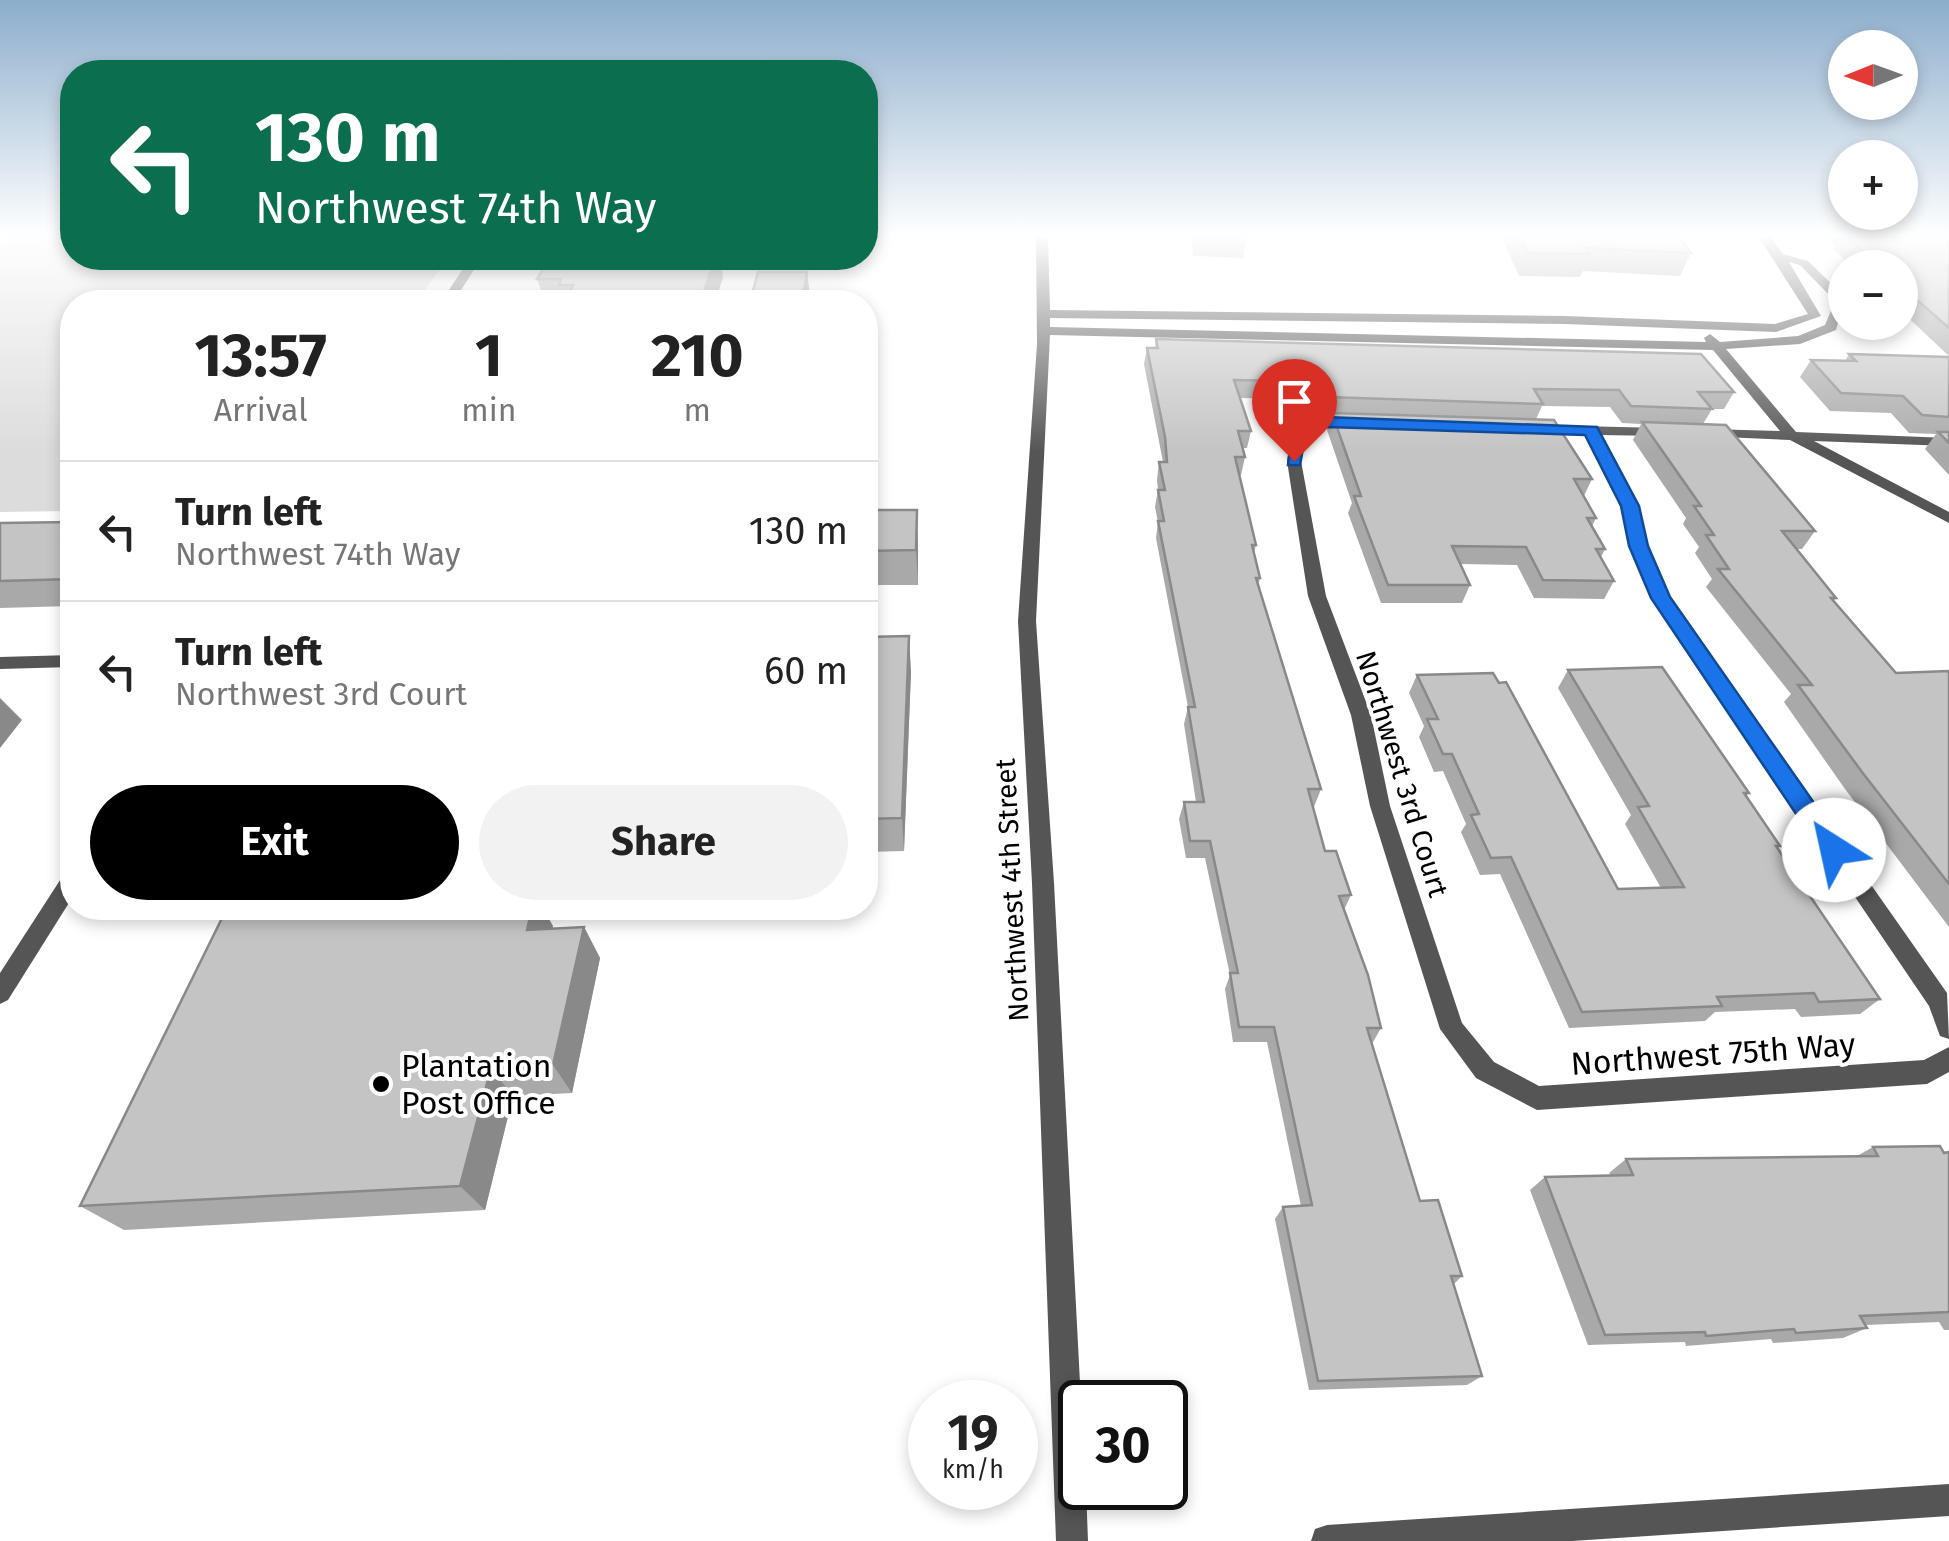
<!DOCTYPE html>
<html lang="en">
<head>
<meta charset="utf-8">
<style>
  body { margin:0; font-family:"Fira Sans",sans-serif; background:#f2f2f2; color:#222; height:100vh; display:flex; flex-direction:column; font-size:38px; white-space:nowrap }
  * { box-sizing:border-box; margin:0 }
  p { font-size:32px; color:#767676 }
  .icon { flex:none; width:55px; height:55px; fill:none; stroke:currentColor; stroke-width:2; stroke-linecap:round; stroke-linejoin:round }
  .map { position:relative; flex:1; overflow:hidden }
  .drawer { position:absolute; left:60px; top:290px; width:818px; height:630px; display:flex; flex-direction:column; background:#fff; border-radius:40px; box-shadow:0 5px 15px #0003 }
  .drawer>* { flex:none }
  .banner { position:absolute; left:60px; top:60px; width:818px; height:210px; border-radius:40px; box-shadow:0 5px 15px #0003; background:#0b6e4f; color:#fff; overflow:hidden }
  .needle { width:65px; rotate:269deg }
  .tools { position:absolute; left:1828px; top:30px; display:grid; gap:20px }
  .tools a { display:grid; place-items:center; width:90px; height:90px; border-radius:50%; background:#fff; box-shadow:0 5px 15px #0003; font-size:50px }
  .speed { position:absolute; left:908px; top:1380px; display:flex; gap:20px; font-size:50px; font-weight:700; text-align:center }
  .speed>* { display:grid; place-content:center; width:130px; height:130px; border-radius:50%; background:#fff; box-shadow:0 5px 15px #0003; line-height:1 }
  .speed small { font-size:25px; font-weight:400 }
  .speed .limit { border:5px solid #111; border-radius:15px; background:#fff; color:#111 }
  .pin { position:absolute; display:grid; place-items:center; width:85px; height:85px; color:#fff; margin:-102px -42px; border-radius:50% 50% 50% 0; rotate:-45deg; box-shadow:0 0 10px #0007 }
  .pin .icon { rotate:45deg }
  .me { position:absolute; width:110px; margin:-55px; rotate:325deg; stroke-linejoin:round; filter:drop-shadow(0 0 8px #0008) }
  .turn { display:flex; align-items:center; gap:35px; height:210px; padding:0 30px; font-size:45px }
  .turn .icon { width:130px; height:130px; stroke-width:2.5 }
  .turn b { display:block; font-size:70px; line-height:85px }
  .eta { display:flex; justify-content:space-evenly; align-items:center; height:170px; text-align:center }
  .eta b { font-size:60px; font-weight:700; line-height:70px }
  .action { display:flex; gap:20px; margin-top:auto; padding:20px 30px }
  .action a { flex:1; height:115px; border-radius:60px; background:#000; color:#fff; font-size:40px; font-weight:700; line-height:115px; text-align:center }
  .action a+a { background:#f2f2f2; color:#222 }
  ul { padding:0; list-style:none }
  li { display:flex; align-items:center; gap:30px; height:140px; padding:0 30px; border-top:2px solid #e0e0e0 }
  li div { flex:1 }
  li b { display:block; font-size:38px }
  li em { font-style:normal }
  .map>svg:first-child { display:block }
</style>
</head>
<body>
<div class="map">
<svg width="1949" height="1541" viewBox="0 0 1949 1541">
  <rect width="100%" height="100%" fill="#fff"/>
  <!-- green -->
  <polygon fill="#dcdcdc" points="9,236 72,236 72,258 448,258 416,302 72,302 72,511 0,512 0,243"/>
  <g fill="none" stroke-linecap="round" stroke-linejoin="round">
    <!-- minor -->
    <g fill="#555" fill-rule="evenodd">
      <path d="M 1036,236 L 1048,236 L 1050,310 L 1565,316 L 1775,324 L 1808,314 L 1758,236 L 1770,236 L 1783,254 L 1808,261 L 1845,297 L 1836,330 L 1800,344 L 1726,349 L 1796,432 L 1949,438 L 1949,446 L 1814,441 L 1949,512 L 1949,523 L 1790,440 L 1701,436 L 1701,430 L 1706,429 L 1780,431 L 1713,350 L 1050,335 L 1036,621 L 1054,883 L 1081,1402 L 1080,1488 L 1086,1488 L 1088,1541 L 1056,1541 L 1032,883 L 1018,621 L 1037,344 ZM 1789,262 L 1800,265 L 1835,301 L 1825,325 L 1798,336 L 1720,342 L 1710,334 L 1704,338 L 1706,342 L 1050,327 L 1050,318 L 1565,324 L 1776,332 L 1821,316 Z"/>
      <polygon points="1324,418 1357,419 1364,423 1357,427 1326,426 1304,437 1301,461 1326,596 1371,715 1390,806 1462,1023 1494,1062 1539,1086 1924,1060 1949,1047 1949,1072 1927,1084 1537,1110 1476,1078 1440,1029 1370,806 1351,715 1308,596 1287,461 1292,432"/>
      <polygon points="1536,425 1662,428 1669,432 1662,436 1600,435 1638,505 1646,546 1669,597 1947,993 1949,1039 1940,1036 1929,1006 1652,598 1630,546 1622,505 1586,435 1531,432 1531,426"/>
      <polygon points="72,655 72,667 0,669 0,657"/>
      <polygon points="1949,1484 1949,1516 1572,1541 1311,1541 1315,1529 1327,1525"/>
    </g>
    <!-- tertiary -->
    <g fill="#555" fill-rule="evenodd">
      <polygon points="470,258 482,258 453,302 441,302"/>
      <polygon points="72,871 72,898 8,1000 0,1004 0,973 64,874"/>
    </g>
  </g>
  <!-- wall -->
  <g fill="#a9a9a9">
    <polygon points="1191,236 1247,236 1243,258 1193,256"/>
    <polygon points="1501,236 1679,236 1691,253 1680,276 1583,271 1580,277 1519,276"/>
    <polygon points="1825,236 1949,236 1949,356 1900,310 1900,268 1854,268 1833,249 1835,246"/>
    <polygon points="723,277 715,302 545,302 537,279"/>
    <polygon points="1156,339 1734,392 1724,409 1712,409 1703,424 1815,531 1802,549 1796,549 1836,598 1834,601 1896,673 1949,671 1949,927 1845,789 1784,702 1791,694 1706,587 1712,579 1695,553 1699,547 1683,524 1686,518 1633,440 1641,424 1622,423 1610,407 1542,406 1536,419 1592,479 1584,496 1596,518 1592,526 1605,549 1601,557 1614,581 1604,599 1534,598 1517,565 1460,564 1470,585 1462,603 1381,603 1348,513 1352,503 1327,430 1332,415 1322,415 1317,399 1239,398 1251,431 1247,448 1242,448 1245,457 1241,475 1239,475 1256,545 1254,553 1260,578 1258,586 1321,789 1314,807 1313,807 1325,851 1351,895 1344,910 1381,1028 1372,1044 1420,1201 1462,1276 1454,1284 1482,1376 1467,1385 1309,1390 1275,1219 1283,1207 1301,1206 1267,1042 1233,1042 1225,989 1230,975 1205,858 1186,858 1179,819 1184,802 1196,802 1184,724 1188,707 1156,538 1158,522 1155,507 1158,490 1157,480 1159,462 1163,462 1144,364 1147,348 1155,348"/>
    <polygon points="1849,354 1949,357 1949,475 1925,449 1936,434 1909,433 1891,413 1830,411 1800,377 1811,360 1845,361"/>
    <polygon points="865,510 917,510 918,585 865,585"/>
    <polygon points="72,522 72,606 0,608 0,523"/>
    <polygon points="865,637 911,671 904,851 865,852"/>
    <polygon points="1568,670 1749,793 1746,796 1780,846 1778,848 1880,999 1860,1014 1801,1017 1795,1009 1715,1012 1705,1021 1569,1028 1500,874 1480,875 1461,832 1466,824 1443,771 1434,772 1419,737 1424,726 1409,693 1417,675 1618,889 1661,888 1625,824 1631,815 1558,688"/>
    <polygon points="553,926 553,928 584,927 600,958 572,1093 513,1096 485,1210 124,1230 80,1206"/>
    <polygon points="1873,1147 1949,1152 1949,1330 1944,1330 1939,1322 1865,1325 1867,1328 1843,1338 1773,1343 1771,1339 1686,1346 1685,1342 1588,1345 1530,1190 1545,1177 1611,1175 1609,1173 1626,1159 1857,1156"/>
  </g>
  <!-- shaded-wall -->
  <g fill="#898989">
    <polygon points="715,258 720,258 723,277 715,302 702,302"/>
    <polygon points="807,272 811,302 802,302"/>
    <polygon points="917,510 918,544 918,585 916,550"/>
    <polygon points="72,526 72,552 62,538"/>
    <polygon points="909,636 911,671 904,851 902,818"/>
    <polygon points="0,698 22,720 0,748"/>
    <polygon points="532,908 543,908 553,926 545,961 527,930"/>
    <polygon points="584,927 600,958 572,1093 553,1065"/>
    <polygon points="491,1068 513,1096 485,1210 460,1186"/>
  </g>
  <!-- building -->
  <g fill="#c4c4c4" stroke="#898989" stroke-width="2.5">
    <polygon points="1520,236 1679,236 1691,253 1585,248 1590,254 1528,253"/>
    <polygon points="1846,236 1946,236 1949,238 1949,328 1900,285 1900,268 1881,268"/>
    <polygon points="550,258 715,258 701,301 564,302 573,285 559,285 561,279 537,279"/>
    <polygon points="758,272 807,272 802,302 750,302"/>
    <polygon points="1156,339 1701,354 1734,392 1698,392 1712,409 1631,406 1619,390 1534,389 1543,404 1327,397 1322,382 1234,380 1251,431 1238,431 1245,457 1235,457 1256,545 1252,545 1260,578 1256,578 1321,789 1308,789 1325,851 1336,851 1351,895 1339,896 1368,975 1381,1028 1367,1028 1420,1201 1438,1200 1462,1276 1451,1276 1482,1376 1318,1381 1283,1207 1312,1205 1274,1027 1239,1027 1230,973 1238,973 1210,841 1190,841 1184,802 1204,802 1188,707 1195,707 1158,521 1164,521 1158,490 1165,490 1159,462 1167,462 1165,437 1147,348 1158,348"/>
    <polygon points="1849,354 1949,357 1949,417 1922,415 1903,396 1841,393 1811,360 1856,361"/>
    <polygon points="1332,413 1554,420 1592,479 1574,479 1596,518 1587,518 1605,549 1596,549 1614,581 1543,580 1526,547 1452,546 1470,585 1388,585 1354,496 1361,496"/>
    <polygon points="1642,422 1726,425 1815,531 1782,531 1836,598 1831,598 1896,673 1949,671 1949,884 1862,772 1798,685 1812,685 1718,569 1729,569 1706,535 1714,535 1694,506 1701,506"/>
    <polygon points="1938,432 1949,432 1949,443"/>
    <polygon points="865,510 917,510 916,550 865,551"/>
    <polygon points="72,522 72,526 62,538 72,538 72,579 0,581 0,523"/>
    <polygon points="909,636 902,818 865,819 865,637"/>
    <polygon points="1662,667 1749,793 1744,793 1780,846 1776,846 1880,999 1819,1002 1814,993 1717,997 1722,1006 1582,1012 1511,857 1491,858 1471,815 1479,814 1452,754 1443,754 1427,719 1438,719 1417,675 1493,673 1499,683 1506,682 1618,889 1684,887 1638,807 1649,806 1568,670"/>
    <polygon points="227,908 532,908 527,930 584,927 553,1065 491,1068 460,1186 80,1206"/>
    <polygon points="1940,1146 1944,1153 1949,1152 1949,1312 1860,1316 1867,1328 1796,1333 1794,1329 1706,1336 1705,1332 1605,1335 1545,1177 1633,1175 1626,1159 1878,1156 1873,1147"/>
  </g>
  <!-- sky -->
  <linearGradient id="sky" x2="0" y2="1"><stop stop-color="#8cadcc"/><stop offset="0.52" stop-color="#fff"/><stop offset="1" stop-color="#fff" stop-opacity="0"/></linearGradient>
  <rect width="1949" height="452" fill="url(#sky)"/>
  <!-- route -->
  <polygon fill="#1a73e8" stroke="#114b97" stroke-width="2.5" points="1324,417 1597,427 1639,506 1648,546 1670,597 1842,843 1846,850 1842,857 1825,857 1651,598 1629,546 1621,506 1585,435 1327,427 1305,437 1300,465 1288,465 1292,431"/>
  <!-- markers -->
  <circle fill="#000" stroke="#fff" stroke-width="4" cx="381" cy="1084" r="10"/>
  <g text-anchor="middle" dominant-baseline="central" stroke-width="8" stroke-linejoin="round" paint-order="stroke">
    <!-- street labels -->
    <g font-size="28" fill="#000" stroke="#fff">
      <text transform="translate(1402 774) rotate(73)">Northwest 3rd Court</text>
      <text transform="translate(1012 890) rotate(-93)">Northwest 4th Street</text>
    </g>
    <!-- near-street labels -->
    <g font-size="32" fill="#000" stroke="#fff">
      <text transform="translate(1713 1054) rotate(-4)">Northwest 75th Way</text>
    </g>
    <!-- near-poi labels -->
    <g font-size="32" fill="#000" stroke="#fff" text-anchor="start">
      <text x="401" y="1066">Plantation<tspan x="401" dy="37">Post Office</tspan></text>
    </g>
  </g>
</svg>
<div class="tools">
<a><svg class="needle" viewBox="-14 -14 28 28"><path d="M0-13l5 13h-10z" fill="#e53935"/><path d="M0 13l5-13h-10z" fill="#767676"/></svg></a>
<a>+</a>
<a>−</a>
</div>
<div class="speed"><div>19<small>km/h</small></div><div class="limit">30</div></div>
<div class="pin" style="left:1294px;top:461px;background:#d93025"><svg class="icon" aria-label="arrive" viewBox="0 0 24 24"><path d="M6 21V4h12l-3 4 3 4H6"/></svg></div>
<svg class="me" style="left:1834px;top:850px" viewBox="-20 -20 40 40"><circle r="19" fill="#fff"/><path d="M0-13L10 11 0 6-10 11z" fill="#1a73e8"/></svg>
<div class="banner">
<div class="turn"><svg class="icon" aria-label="left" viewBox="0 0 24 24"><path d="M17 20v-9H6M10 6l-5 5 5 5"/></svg><div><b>130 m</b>Northwest 74th Way</div></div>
</div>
<section class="drawer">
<div class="eta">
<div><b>13:57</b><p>Arrival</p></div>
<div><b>1</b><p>min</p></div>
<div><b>210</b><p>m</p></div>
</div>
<ul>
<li><svg class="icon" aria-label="left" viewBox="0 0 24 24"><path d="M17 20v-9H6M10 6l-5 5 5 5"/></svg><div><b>Turn left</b><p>Northwest 74th Way</p></div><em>130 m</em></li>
<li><svg class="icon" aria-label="left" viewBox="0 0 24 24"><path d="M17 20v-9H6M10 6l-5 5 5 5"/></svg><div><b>Turn left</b><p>Northwest 3rd Court</p></div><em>60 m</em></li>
</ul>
<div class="action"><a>Exit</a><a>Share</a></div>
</section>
</div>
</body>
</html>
